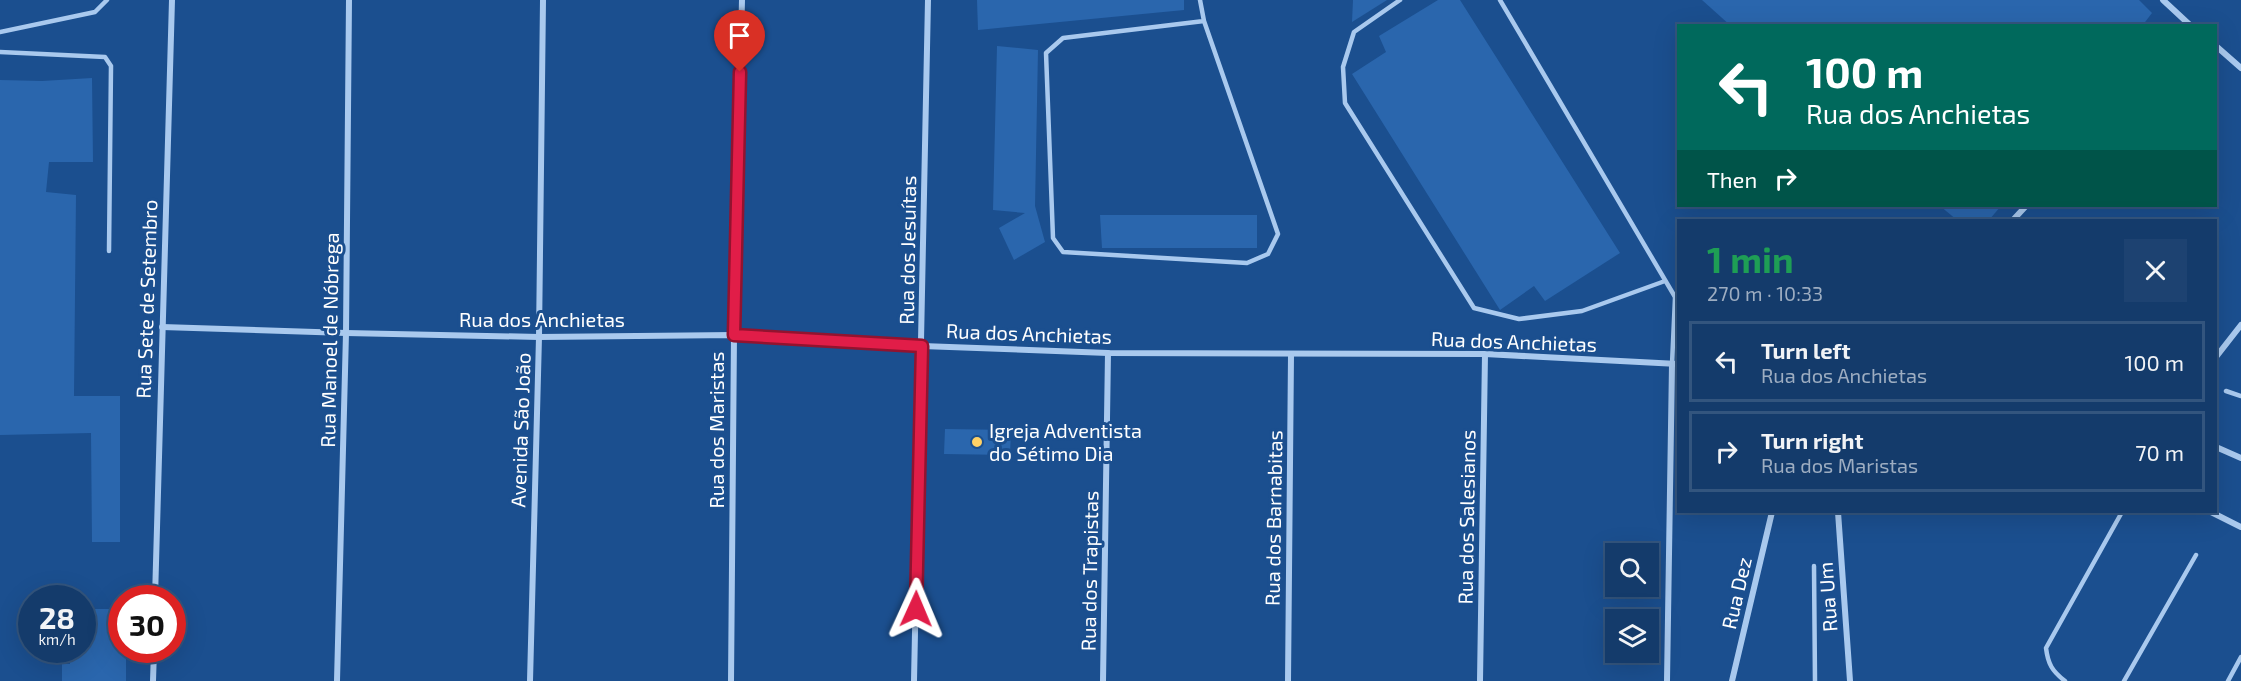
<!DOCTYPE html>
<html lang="en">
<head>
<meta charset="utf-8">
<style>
  body { margin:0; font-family:"Exo 2",sans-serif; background:#1d4271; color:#f1f3f6; height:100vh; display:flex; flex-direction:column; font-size:22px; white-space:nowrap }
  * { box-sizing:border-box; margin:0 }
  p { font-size:20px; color:#9dadc1 }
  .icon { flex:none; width:33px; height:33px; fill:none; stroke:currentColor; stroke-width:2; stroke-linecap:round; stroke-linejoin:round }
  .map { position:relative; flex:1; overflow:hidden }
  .side { position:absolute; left:1677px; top:219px; width:540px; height:294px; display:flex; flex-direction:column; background:#143b6b; border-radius:0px; box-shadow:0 6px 24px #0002,0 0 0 2px #33557e }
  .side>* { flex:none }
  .banner { position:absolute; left:1677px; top:24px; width:540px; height:183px; border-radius:0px; box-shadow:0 6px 24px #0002,0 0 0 2px #33557e; background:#00695c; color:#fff; overflow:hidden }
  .controls { position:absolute; left:1605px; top:543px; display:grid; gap:12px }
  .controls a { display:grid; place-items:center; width:54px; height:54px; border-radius:0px; background:#143b6b; box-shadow:0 6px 24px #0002,0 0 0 2px #33557e; font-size:30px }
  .speed { position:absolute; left:18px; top:585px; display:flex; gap:12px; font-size:30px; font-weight:700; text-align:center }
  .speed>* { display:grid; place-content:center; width:78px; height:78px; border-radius:50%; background:#143b6b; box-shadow:0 6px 24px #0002,0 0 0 2px #33557e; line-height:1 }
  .speed small { font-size:15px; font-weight:400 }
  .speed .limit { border:9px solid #d22; background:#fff; color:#111 }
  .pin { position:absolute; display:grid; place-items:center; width:51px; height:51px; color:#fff; margin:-62px -26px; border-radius:50% 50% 50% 0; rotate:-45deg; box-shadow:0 0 6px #0007 }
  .pin .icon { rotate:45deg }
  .me { position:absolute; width:66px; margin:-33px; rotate:1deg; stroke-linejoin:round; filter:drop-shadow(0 0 4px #0008) }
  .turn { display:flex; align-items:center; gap:21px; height:126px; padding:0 30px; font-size:27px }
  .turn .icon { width:78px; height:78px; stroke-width:2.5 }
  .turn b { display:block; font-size:42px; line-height:51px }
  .then { display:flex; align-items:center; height:57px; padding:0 30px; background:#0003; gap:12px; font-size:22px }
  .round { display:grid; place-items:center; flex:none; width:63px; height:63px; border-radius:0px; background:#1d4271 }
  .summary { display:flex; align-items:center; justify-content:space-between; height:102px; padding:0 30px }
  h1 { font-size:36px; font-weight:700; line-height:45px; color:#1e9e55 }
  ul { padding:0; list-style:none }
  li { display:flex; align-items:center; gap:18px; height:81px; margin:0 12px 9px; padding:0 18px; border:3px solid #33557e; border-radius:0px }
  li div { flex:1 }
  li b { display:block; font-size:22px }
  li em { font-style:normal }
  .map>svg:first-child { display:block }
</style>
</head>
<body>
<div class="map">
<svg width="2241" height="681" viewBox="0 0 2241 681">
  <rect width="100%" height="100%" fill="#1b4f8f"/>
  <!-- building -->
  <g fill="#2a66ad">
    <polygon points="977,0 1184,0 1184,10 978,30"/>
    <polygon points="1353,0 1387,0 1352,22"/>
    <polygon points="1438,0 1460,0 1620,253 1545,301 1534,286 1500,310 1352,74 1386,52 1379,36"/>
    <polygon points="1702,0 2139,0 2152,13 2142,26 1731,26"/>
    <polygon points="997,46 1038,50 1035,206 1045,242 1014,260 999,228 1025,213 993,210"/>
    <polygon points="92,78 93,162 49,162 46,192 76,195 74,396 120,396 120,542 92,542 91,433 0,435 0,80 42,81"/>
    <polygon points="1940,206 2001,206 1989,220 1957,220"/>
    <polygon points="1100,215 1257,215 1257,248 1102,248"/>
    <polygon points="945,429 1011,430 1010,455 944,454"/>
    <polygon points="82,609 122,609 122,650 126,650 126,681 62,681 62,664 70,664 70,650 82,650"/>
  </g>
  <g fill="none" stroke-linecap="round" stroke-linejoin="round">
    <!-- lane -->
    <g stroke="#a9c9ee" stroke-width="4.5">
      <polyline points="1200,0 1204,21 1278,234 1268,254 1247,263 1063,252 1053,238 1046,53 1063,38 1204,21"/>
      <polyline points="1400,0 1354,32 1343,67 1345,103 1474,308 1519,319 1582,311 1665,281"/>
      <polyline points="1500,0 1678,302"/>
      <polyline points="0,32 95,12 107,0"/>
      <polyline points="0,52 105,57 111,66 109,251"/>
      <polyline points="1672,364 1675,298"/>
      <polyline points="2226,391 2241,396"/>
      <polyline points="1814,566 1815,681"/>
      <path d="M 2065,681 C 2052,671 2048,664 2046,648 L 2122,512"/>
      <polyline points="2124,681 2196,555"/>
      <polyline points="2228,681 2241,657"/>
    </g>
    <!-- street -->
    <g stroke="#a9c9ee" stroke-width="6">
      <polyline points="2163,0 2191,26"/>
      <polyline points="2216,46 2241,68"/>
      <polyline points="2013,220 2026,206"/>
      <polyline points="162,327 346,333 539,337 734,335 922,346 1108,353 1485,354 1678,364"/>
      <polyline points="2216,357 2241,325"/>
      <polyline points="2216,447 2241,458"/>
      <polyline points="1838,512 1850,681"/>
      <polyline points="2211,512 2241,527"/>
      <polyline points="155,598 172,0"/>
      <polyline points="153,681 154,650"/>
      <polyline points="337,681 346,333 349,0"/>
      <polyline points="530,681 539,337 543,0"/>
      <polyline points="731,681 734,335 742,0"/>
      <polyline points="914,681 928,0"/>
      <polyline points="1103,681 1108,353"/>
      <polyline points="1288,681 1291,355"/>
      <polyline points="1480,681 1485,354"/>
      <polyline points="1667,681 1672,364"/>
      <polyline points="1732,681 1772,512"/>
    </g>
  </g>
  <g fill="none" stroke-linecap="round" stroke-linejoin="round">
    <!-- route casing -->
    <g stroke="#92132f" stroke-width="15">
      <polyline id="route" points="740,72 734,335 922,346 916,609"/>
    </g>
    <!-- route -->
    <use href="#route" stroke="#e11d48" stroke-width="10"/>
  </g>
  <!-- markers -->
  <circle fill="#ffd166" stroke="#1b4f8f" stroke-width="2" cx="977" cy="442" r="6"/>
  <g text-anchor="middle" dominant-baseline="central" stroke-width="6" stroke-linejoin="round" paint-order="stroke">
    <!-- street labels -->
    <g font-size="20" fill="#fff" stroke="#1b4f8f">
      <text transform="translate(907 250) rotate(-89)">Rua dos Jesuítas</text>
      <text transform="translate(146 299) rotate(-88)">Rua Sete de Setembro</text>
      <text x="542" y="319">Rua dos Anchietas</text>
      <text transform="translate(1029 333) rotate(2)">Rua dos Anchietas</text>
      <text transform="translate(329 340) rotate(-89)">Rua Manoel de Nóbrega</text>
      <text transform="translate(1514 341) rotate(2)">Rua dos Anchietas</text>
      <text transform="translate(520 430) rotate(-88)">Avenida São João</text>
      <text transform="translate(716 430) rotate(-90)">Rua dos Maristas</text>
      <text transform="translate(1466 517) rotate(-89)">Rua dos Salesianos</text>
      <text transform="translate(1273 518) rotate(-89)">Rua dos Barnabitas</text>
      <text transform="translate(1089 571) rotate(-89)">Rua dos Trapistas</text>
      <text transform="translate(1736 593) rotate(-77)">Rua Dez</text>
      <text transform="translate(1827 597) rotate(-94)">Rua Um</text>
    </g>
    <!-- poi labels -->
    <g font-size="20" fill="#fff" stroke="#1b4f8f" text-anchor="start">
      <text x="989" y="430">Igreja Adventista<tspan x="989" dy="23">do Sétimo Dia</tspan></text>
    </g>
  </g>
</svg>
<div class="controls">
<a><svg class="icon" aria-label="search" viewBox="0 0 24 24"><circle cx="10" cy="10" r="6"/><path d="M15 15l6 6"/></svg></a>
<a><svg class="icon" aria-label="layers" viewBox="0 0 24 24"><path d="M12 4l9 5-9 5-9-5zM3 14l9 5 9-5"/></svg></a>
</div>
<div class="speed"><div>28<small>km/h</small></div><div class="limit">30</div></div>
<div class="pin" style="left:740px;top:72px;background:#d93025"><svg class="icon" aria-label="arrive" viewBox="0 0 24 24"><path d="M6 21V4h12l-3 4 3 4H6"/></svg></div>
<svg class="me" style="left:916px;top:609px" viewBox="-20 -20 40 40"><path d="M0-17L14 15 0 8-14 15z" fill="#e11d48" stroke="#fff" stroke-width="4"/></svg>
<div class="banner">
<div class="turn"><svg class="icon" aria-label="left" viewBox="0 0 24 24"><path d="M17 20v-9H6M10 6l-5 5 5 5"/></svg><div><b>100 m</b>Rua dos Anchietas</div></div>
<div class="then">Then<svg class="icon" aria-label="right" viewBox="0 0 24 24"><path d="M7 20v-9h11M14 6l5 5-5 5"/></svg></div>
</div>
<section class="side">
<div class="summary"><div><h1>1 min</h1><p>270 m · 10:33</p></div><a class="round"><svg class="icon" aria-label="close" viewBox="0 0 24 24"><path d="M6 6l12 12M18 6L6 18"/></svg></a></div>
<ul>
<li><svg class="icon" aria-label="left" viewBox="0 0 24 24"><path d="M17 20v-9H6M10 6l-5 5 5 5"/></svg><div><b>Turn left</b><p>Rua dos Anchietas</p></div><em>100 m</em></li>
<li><svg class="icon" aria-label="right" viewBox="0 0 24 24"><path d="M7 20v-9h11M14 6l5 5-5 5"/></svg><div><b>Turn right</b><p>Rua dos Maristas</p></div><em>70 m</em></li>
</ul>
</section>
</div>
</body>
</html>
